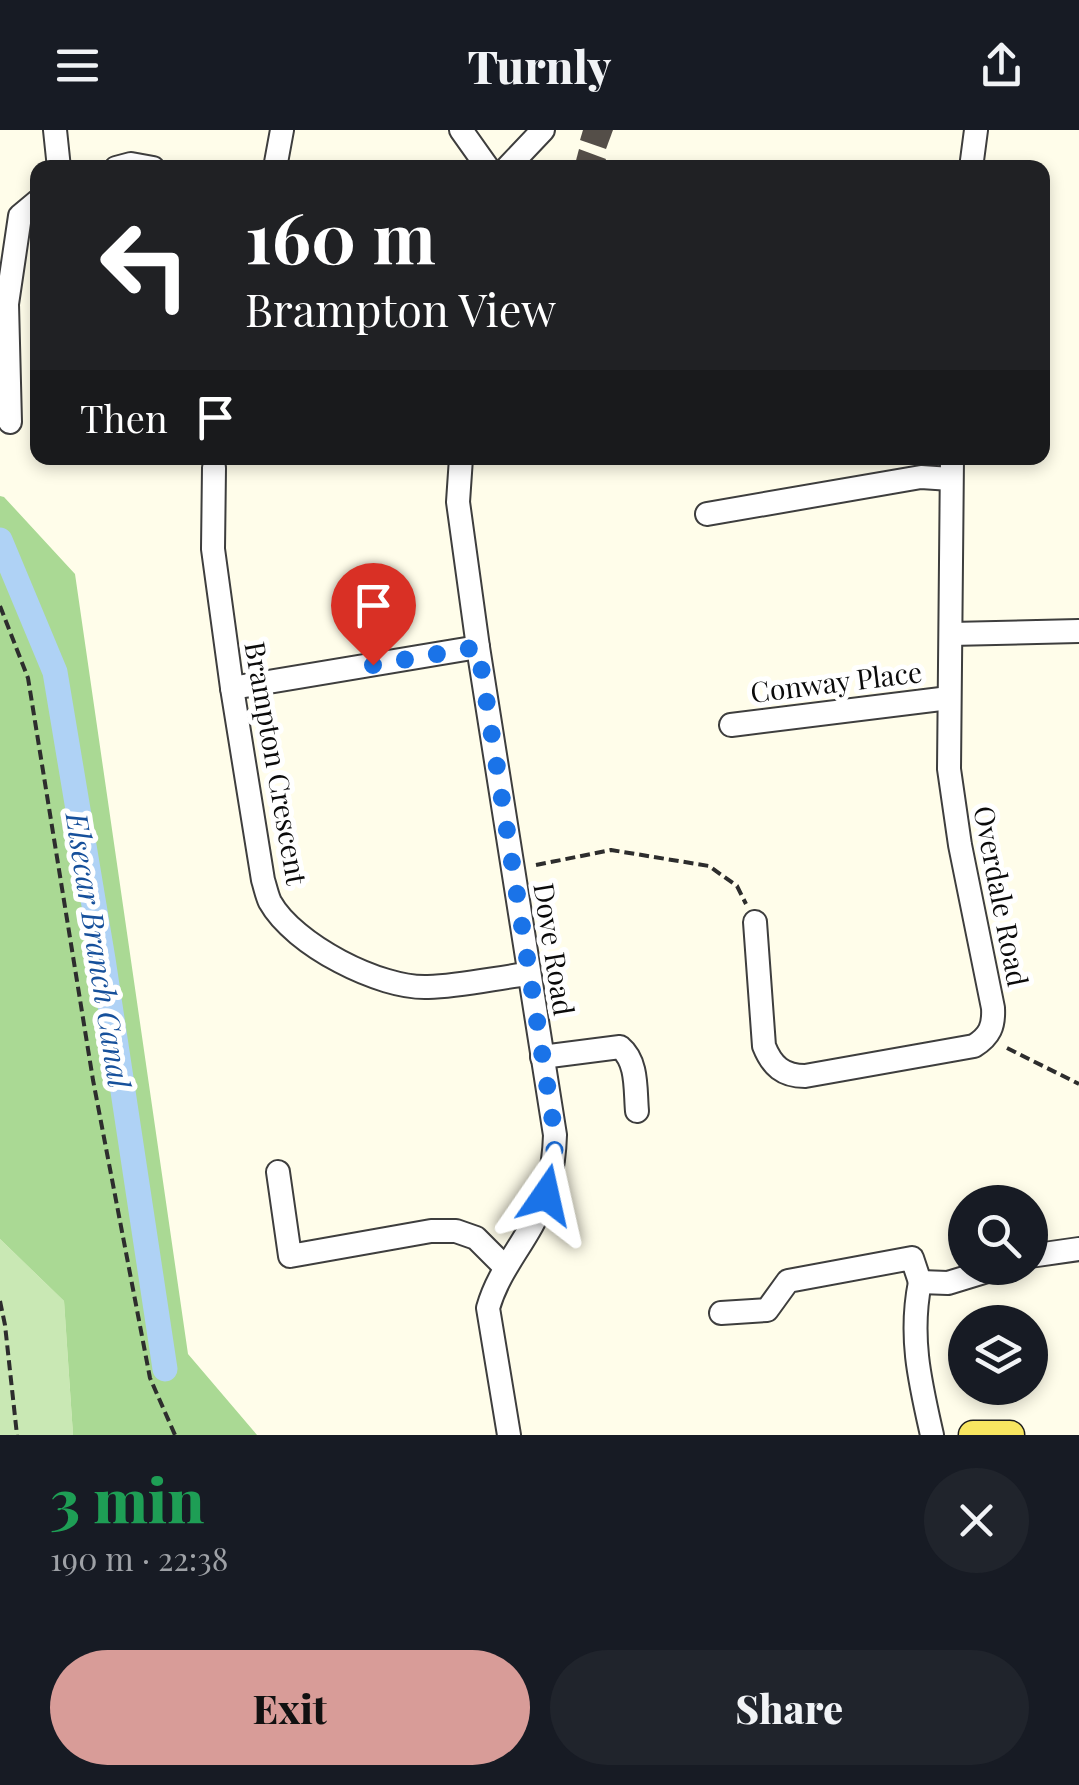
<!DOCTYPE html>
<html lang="en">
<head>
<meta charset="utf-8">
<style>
  body { margin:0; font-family:"Playfair Display",serif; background:#20242c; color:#f1f3f6; height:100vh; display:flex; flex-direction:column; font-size:38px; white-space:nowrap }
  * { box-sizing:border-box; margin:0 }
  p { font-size:32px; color:#9ea1a6 }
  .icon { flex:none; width:55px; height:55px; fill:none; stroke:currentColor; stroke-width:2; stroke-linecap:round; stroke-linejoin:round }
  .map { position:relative; height:1305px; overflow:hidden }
  .sheet { display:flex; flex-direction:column; background:#171b24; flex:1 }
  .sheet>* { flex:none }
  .hud { position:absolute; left:30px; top:30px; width:1020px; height:305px; border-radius:20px; box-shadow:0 5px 15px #0003; background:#202124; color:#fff; overflow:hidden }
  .controls { position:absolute; left:948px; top:1055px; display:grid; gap:20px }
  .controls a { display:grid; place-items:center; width:100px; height:100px; border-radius:50%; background:#171b24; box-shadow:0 5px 15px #0003; font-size:50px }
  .pin { position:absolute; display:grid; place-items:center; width:85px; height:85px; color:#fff; margin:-102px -42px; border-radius:50% 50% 50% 0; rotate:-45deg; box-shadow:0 0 10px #0007 }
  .pin .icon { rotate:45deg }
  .me { position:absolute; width:110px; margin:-55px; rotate:11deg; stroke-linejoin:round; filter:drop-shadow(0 0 8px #0008) }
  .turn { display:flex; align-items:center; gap:35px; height:210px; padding:0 50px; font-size:45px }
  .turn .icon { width:130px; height:130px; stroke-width:2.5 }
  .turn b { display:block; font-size:70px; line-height:85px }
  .then { display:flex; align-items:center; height:95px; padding:0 50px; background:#0003; gap:20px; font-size:38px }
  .round { display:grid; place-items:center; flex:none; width:105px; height:105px; border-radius:52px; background:#20242c }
  .overview { display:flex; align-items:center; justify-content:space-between; height:170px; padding:0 50px }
  h1 { font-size:60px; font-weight:800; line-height:75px; color:#1e9e55 }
  .button { display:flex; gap:20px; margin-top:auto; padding:20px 50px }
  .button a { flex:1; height:115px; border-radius:60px; background:#d89c98; color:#111; font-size:40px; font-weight:800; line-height:115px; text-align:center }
  .button a+a { background:#20242c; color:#f1f3f6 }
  header { display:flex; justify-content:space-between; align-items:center; height:130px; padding:0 50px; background:#171b24; font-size:45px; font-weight:800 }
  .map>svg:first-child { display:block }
</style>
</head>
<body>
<header><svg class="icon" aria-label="menu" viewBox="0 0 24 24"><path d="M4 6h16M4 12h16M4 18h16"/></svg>Turnly<svg class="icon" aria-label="share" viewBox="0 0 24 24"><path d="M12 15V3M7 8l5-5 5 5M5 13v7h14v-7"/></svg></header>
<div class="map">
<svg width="1079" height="1305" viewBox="0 0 1079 1305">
  <rect width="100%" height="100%" fill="#fffdea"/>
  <!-- green -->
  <polygon fill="#c9e8b4" points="0,1109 64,1171 73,1305 0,1305"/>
  <!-- forest -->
  <polygon fill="#aad994" points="0,366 4,367 75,444 188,1224 257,1305 73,1305 64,1171 0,1109"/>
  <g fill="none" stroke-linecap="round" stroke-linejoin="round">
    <!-- canal -->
    <polyline stroke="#afd2f5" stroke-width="25" points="0,410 55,542 103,829 165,1239"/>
  </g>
  <!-- building -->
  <g fill="#544e48">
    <polygon points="583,0 613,0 606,19 580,10"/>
    <polygon points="579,19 606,29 603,38 574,38"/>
  </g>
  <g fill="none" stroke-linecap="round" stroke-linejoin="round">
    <!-- minor casing -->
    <g stroke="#3e3e3e" stroke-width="26">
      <g id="minor">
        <polyline points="55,0 59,38"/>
        <polyline points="461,0 488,38"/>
        <polyline points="116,38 131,34 153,38"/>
        <polyline points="275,38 282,0"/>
        <polyline points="507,38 543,0"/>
        <polyline points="971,38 976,0"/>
        <polyline points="10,292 7,174 20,86 38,71"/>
        <path d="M 461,328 L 458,372 L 478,517 L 555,1005 C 554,1037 548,1067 532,1095 C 516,1124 497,1146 488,1178 L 509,1305"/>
        <path d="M 214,338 L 213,419 L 232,558 L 263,750 C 265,756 267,766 270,772 C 294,815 380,859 428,857 C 461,856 495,848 528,844"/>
        <polyline points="707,384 921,347 951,349"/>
        <polyline points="951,504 1079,501"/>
        <polyline points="232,558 478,517"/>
        <polyline points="731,595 949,568"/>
        <path d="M 755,792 L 764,916 C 772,936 783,946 805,946 L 974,916 C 990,906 994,896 993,878 L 960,715 L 949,639 L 952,328"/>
        <path d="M 542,927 L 620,917 C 638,932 635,959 637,981"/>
        <polyline points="278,1042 290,1126 431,1101 456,1101 476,1108 505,1137"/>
        <polyline points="1030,1126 1079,1119"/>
        <path d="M 920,1152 C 909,1207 920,1252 932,1305"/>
        <polyline points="920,1152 948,1153 997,1138"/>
        <polyline points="721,1183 767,1180 788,1151 912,1128 920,1152"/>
      </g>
    </g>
    <!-- major casing -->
    <g stroke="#1c1c1c" stroke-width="31">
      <polyline id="major" points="973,1305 1010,1305"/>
    </g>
    <!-- path -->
    <g stroke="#2d2d2d" stroke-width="4" stroke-dasharray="10 5" stroke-linecap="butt">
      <polyline points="0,476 28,548 93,950 150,1248 175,1305"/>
      <polyline points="536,735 611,720 709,736 737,756 746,774"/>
      <polyline points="1007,918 1079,954"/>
      <polyline points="0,1171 5,1195 17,1305"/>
    </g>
    <!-- minor -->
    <use href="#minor" stroke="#fff" stroke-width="22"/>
    <!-- major -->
    <use href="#major" stroke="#f8e661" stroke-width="28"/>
  </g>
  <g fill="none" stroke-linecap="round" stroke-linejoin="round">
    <!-- route -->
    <polyline stroke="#1a73e8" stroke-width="18" stroke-dasharray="0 32.4" points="373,535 478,517 555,1005 554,1034 546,1065"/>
  </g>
  <g text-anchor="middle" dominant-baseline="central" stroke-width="10" stroke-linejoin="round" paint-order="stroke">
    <!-- street labels -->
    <g font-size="28" fill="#0b0b0b" stroke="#fff">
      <text transform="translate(836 551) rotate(-7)">Conway Place</text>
      <text transform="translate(277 633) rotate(80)">Brampton Crescent</text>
      <text transform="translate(1002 766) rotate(79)">Overdale Road</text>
      <text transform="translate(555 819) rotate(81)">Dove Road</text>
    </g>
    <!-- water labels -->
    <g font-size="30" font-style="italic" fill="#16509b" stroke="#fff">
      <text transform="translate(99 820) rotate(81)">Elsecar Branch Canal</text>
    </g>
  </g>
</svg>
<div class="controls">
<a><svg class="icon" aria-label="search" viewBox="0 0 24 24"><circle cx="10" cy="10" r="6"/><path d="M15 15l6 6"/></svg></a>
<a><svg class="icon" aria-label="layers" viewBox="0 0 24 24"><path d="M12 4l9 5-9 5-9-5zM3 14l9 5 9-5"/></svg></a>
</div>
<div class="pin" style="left:373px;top:535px;background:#d93025"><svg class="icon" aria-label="arrive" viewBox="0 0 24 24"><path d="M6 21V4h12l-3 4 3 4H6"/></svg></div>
<svg class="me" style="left:546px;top:1065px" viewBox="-20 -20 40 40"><path d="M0-17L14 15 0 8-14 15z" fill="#1a73e8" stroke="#fff" stroke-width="4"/></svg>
<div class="hud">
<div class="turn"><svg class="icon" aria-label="left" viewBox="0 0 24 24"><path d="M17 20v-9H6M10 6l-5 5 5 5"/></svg><div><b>160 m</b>Brampton View</div></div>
<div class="then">Then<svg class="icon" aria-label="arrive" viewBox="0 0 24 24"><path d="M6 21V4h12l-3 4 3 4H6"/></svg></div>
</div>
</div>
<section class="sheet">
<div class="overview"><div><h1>3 min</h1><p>190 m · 22:38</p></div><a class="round"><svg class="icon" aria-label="close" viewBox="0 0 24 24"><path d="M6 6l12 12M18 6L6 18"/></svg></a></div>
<div class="button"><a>Exit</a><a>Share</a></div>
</section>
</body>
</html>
